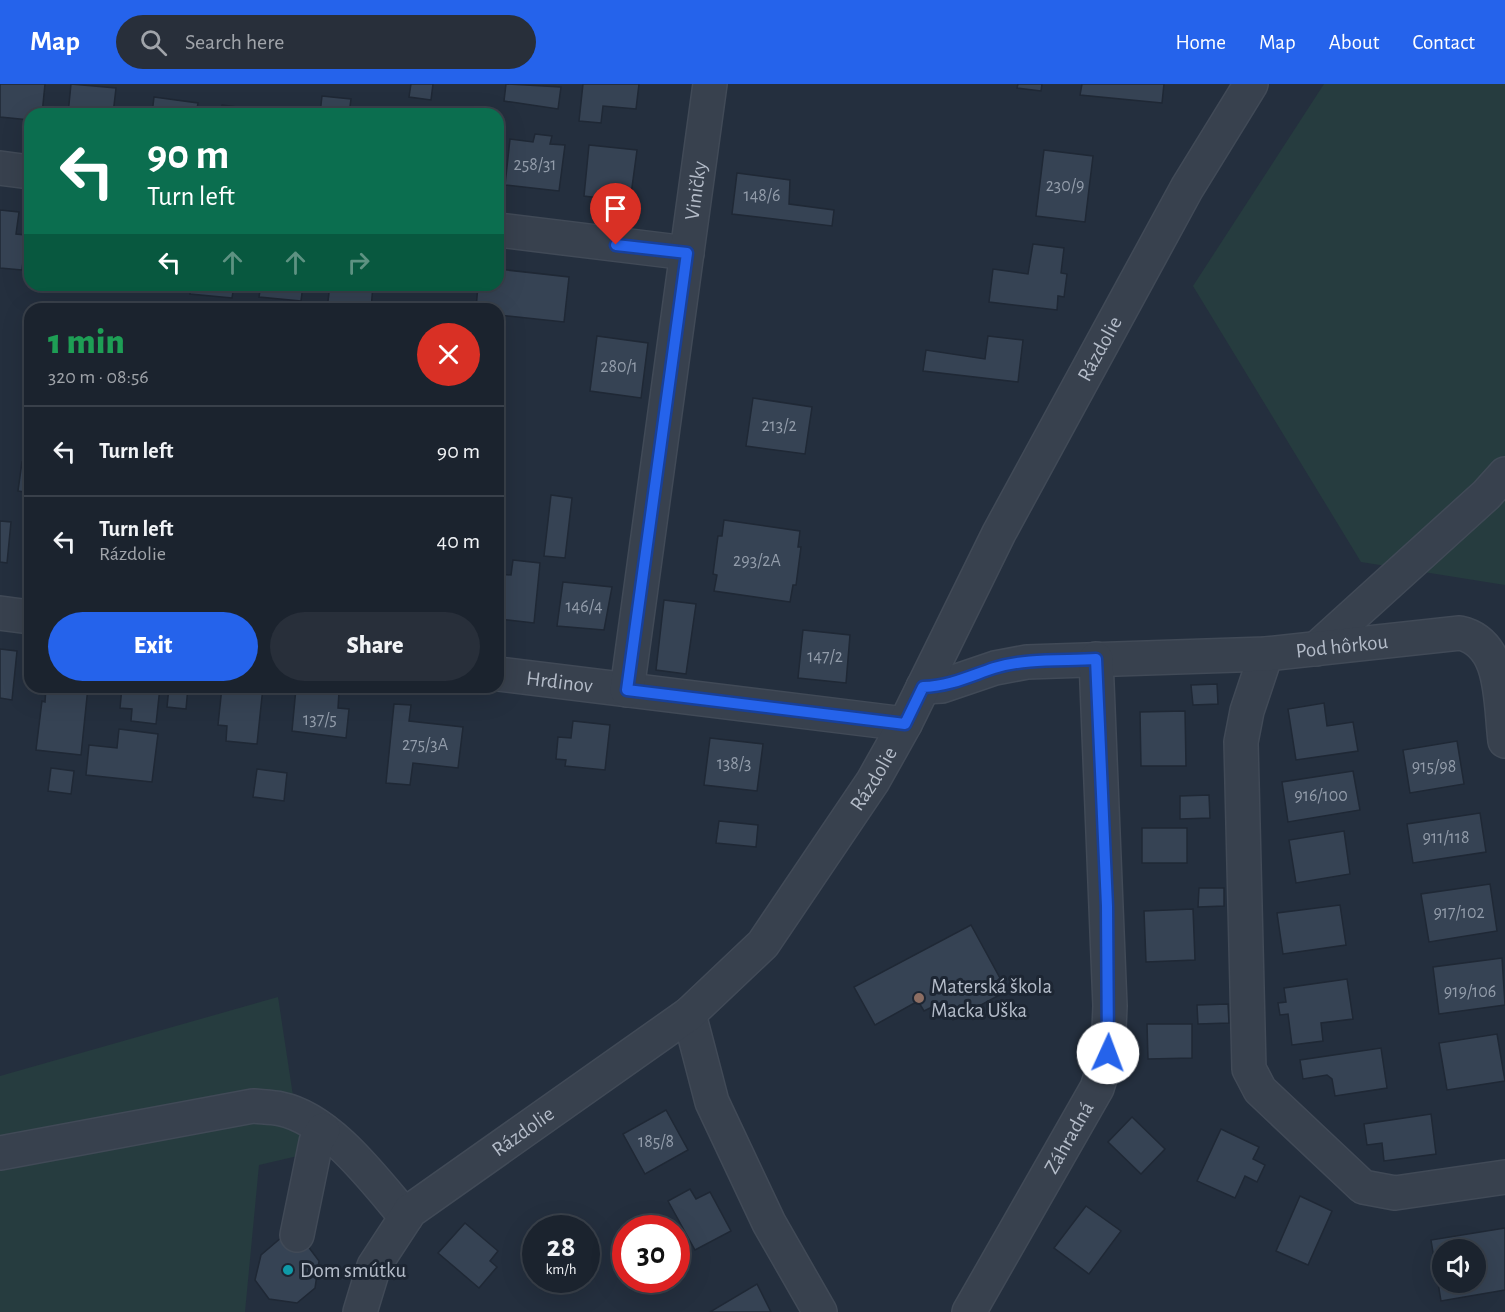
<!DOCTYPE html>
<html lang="en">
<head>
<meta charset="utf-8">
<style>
  body { margin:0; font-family:"Alegreya Sans",sans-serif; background:#282f3a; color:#f1f3f6; height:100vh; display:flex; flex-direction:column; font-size:22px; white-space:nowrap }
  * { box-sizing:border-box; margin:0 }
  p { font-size:20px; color:#a0a4aa }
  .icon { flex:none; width:33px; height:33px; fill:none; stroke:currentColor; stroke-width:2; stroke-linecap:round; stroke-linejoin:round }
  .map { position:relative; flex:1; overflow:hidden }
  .panel { position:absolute; left:24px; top:219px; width:480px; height:390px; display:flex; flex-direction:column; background:#1b232e; border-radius:18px; box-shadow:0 6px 24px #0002,0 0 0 2px #39404a }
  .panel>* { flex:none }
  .guide { position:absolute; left:24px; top:24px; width:480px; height:183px; border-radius:18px; box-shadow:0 6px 24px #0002,0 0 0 2px #39404a; background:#0b6e4f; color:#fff; overflow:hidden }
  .buttons { position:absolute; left:1432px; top:1155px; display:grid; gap:12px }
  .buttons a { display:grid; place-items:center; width:54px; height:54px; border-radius:50%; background:#1b232e; box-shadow:0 6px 24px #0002,0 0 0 2px #39404a; font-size:30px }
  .speed { position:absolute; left:522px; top:1131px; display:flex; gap:12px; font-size:30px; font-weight:700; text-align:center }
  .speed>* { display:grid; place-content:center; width:78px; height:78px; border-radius:50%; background:#1b232e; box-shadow:0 6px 24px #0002,0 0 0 2px #39404a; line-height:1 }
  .speed small { font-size:15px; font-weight:400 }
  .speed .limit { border:9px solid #d22; background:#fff; color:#111 }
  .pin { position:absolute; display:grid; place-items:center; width:51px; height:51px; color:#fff; margin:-62px -26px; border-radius:50% 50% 50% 0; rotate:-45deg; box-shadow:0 0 6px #0007 }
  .pin .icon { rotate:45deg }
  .me { position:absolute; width:66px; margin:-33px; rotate:2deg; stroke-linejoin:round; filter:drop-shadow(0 0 4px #0008) }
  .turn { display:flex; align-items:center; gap:21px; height:126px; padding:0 24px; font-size:27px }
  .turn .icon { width:78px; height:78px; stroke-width:2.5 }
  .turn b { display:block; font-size:42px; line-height:51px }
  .lanes { display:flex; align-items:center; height:57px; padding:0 24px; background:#0003; justify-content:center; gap:30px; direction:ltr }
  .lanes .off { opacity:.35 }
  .round { display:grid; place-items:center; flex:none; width:63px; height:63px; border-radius:32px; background:#282f3a }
  .summary { display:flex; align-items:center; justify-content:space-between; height:102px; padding:0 24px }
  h1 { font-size:36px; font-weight:800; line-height:45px; color:#1e9e55 }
  .action { display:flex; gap:12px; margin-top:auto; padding:12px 24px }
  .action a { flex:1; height:69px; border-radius:36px; background:#2563eb; color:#fff; font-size:24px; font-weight:800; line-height:69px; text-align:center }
  .action a+a { background:#282f3a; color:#f1f3f6 }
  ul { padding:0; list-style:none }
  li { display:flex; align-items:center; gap:18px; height:90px; padding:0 24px; border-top:2px solid #39404a }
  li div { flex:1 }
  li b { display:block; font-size:22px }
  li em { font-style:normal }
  header { display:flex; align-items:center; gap:36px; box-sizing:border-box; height:84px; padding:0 30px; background:#2563eb; color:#fff }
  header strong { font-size:28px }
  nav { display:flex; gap:33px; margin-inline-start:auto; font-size:21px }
  .search { width:420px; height:54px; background:#282f3a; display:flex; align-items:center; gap:15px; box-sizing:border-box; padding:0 21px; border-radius:33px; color:#a0a4aa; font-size:22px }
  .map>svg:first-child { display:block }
</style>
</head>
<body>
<header>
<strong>Map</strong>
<div class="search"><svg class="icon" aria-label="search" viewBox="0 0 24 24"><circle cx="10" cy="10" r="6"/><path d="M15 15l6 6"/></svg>Search here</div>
<nav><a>Home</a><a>Map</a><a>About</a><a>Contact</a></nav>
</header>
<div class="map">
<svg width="1505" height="1228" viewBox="0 0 1505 1228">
  <rect width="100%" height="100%" fill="#242f3e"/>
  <!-- green -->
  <g fill="#263c3f">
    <polygon points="1324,0 1505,0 1505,501 1361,478 1193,202"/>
    <polygon points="278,913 302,1071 259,1081 245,1228 0,1228 0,992"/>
  </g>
  <!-- building -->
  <g fill="#364354" stroke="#1f2835" stroke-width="1.5" fill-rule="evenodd">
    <polygon points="0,0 45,0 42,30 30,30 30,36 0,33"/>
    <polygon points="71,0 116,4 113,30 68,30"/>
    <polygon points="411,0 433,0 431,16 409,13"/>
    <polygon points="506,0 561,3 558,25 504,17"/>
    <polygon points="583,0 639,0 636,25 603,22 601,39 579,37"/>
    <polygon points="1018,0 1042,0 1041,7 1017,4"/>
    <polygon points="1082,0 1164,0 1162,19 1080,11"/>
    <polygon points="322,12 351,15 349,30 320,30"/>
    <polygon points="154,13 198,19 196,30 152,30"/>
    <polygon points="222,21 274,28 274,30 221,30"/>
    <polygon points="358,26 393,29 392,30 358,30"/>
    <polygon points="535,50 552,52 550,60 565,61 559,107 505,101 510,55 533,58"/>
    <polygon points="589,61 637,66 630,118 584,112"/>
    <polygon points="1044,66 1093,72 1085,138 1036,132"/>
    <polygon points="737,89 790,96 789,120 834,126 832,142 732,130"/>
    <polygon points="0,126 19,128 16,150 26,151 22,186 0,184"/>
    <polygon points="1033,160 1064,164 1061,189 1067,190 1064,213 1058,212 1057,226 989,218 993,185 1028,190"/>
    <polygon points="498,185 569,193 564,238 498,231 498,225 476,225 478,201 498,201"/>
    <polygon points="191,201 234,201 232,214 190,210"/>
    <polygon points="261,201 303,201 301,217 259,213"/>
    <polygon points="330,201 373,201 371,225 327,225"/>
    <polygon points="597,252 648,259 641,314 590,307"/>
    <polygon points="988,252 1023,256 1018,298 923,287 926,266 985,275"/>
    <polygon points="753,314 812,323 805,370 746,362"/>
    <polygon points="22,378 30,379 30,409 18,407"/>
    <polygon points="551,411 572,414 565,474 544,472"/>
    <polygon points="724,436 800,447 798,463 801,463 796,501 793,501 790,518 714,507 717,491 713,490 718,452 722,452"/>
    <polygon points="0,437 11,438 7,479 0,478"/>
    <polygon points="513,476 540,479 534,539 498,535 498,490 511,491"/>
    <polygon points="563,498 612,503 604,546 557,542"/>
    <polygon points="664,516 696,520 686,590 656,586"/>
    <polygon points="803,546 850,551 846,599 798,594"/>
    <polygon points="0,565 17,567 12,616 0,614"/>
    <polygon points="1217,600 1218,620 1193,621 1191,601"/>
    <polygon points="46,603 88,603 81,671 36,666 42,617 45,618"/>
    <polygon points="122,603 160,603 156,640 131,637 132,625 120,624"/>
    <polygon points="169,603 188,603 186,625 167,623"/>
    <polygon points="222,603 263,603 257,660 226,657 227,642 218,641"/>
    <polygon points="296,604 339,608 338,624 349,625 346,654 292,647"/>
    <polygon points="1324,619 1327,642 1353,638 1358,667 1296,676 1288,625"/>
    <polygon points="394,620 411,621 409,637 463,643 458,684 413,679 410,701 386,699"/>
    <polygon points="1185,627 1186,682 1141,682 1140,628"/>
    <polygon points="573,637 610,641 605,686 565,682 566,676 556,675 558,653 571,654"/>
    <polygon points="119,645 158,650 152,698 86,691 89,661 117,664"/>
    <polygon points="710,654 763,660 757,707 704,701"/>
    <polygon points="1457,657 1464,700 1410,709 1403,666"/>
    <polygon points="51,684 74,687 71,710 48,707"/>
    <polygon points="257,685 287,689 284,717 253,713"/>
    <polygon points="1353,687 1360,726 1288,738 1282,698"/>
    <polygon points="1209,711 1210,734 1180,735 1180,712"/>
    <polygon points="1480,729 1486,768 1413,779 1407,740"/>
    <polygon points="719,737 758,741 756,763 716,759"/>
    <rect x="1142" y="744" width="45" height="35"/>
    <polygon points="1344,747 1350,790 1296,799 1289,756"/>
    <polygon points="1490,800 1497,847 1429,858 1421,810"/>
    <polygon points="1199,804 1224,804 1224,822 1198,823"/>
    <polygon points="1340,821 1346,861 1283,870 1277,829"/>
    <polygon points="1193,825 1195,876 1146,878 1144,827"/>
    <polygon points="971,841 1007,907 953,936 942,918 924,927 918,917 875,941 854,903"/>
    <polygon points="1502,874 1505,921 1439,930 1433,883"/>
    <polygon points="1347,895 1353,935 1321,939 1323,957 1292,961 1288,930 1280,931 1278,919 1286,918 1284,904"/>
    <polygon points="1228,920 1229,939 1198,940 1197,921"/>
    <polygon points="1147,940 1192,940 1192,974 1148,975"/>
    <polygon points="1497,950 1505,997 1447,1006 1439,959"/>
    <polygon points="1381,964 1387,1004 1335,1012 1332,995 1327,991 1303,995 1300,976"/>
    <polygon points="666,1026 688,1066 645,1090 623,1050"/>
    <polygon points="1431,1030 1436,1070 1384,1077 1382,1059 1367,1061 1364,1040"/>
    <polygon points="1132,1033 1165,1065 1141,1090 1108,1058"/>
    <polygon points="1221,1045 1259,1063 1253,1075 1265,1081 1257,1098 1245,1092 1235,1114 1197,1097"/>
    <polygon points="690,1105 696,1115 710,1108 731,1147 695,1166 668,1117"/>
    <polygon points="1300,1112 1332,1127 1308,1181 1276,1167"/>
    <polygon points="1086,1122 1121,1147 1089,1190 1054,1164"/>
    <polygon points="465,1139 498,1167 490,1177 497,1183 479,1204 438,1169"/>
    <path d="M 1505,1144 L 1505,1206 L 1441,1217 L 1431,1156 ZM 1443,1166 L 1476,1166 L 1476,1198 L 1443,1198 Z"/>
    <polygon points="282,1153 304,1157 319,1177 315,1204 297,1219 269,1215 255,1196 261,1171"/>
    <polygon points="757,1200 771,1228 710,1228"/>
  </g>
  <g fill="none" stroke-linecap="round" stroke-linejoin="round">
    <!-- minor casing -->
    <g stroke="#414a57" stroke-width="36">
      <g id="minor">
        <polyline points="0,84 30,88"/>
        <polyline points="498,146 687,169"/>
        <polyline points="0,529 30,533"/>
        <polyline points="1316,565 1486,411 1505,390"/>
        <polyline points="1266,570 1247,627 1241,658 1249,985 1260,1006 1363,1103 1395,1109 1505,1093"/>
        <path id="s1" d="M 498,590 L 905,640"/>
        <path id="s2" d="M 923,603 L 942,602 L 995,584 L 1027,578 L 1266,570 L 1460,549 C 1505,559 1500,619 1505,657"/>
        <path id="s3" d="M 627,606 L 710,0"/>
        <polyline points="689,930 712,1018 769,1139 820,1228"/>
        <path d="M 0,1069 L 253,1022 C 262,1023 272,1023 281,1025 C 330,1035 375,1097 406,1133"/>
        <polyline points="297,1151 316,1058 323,1046"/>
        <path id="s4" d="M 360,1228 L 374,1182 L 410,1127 L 689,930 L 763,860 L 873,697 L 905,640 L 999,449 L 1187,104 L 1251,0"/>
        <path id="s5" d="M 969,1228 L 1097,1004 L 1108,969 L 1110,922 L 1096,575"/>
      </g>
    </g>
    <!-- minor -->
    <use href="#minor" stroke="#38414e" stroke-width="33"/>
  </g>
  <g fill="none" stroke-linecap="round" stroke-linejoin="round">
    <!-- route casing -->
    <g stroke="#184099" stroke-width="15">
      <path id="route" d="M 616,161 L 687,169 L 627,606 L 905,640 L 923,603 C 950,602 970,592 994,584 C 1026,574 1063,577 1096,575 L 1107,822 L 1108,969"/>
    </g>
    <!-- route -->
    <use href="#route" stroke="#2563eb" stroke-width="10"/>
  </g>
  <!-- markers -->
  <circle fill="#8d6e63" stroke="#1d2633" stroke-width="2" cx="919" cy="914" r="6"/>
  <circle fill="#0f9aa8" stroke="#1d2633" stroke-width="2" cx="288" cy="1186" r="6"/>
  <g text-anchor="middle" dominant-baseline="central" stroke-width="6" stroke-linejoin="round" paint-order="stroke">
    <!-- number labels -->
    <g font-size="18" fill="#929caa">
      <text x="535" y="81">258/31</text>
      <text x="1065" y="102">230/9</text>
      <text x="762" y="112">148/6</text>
      <text x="619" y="283">280/1</text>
      <text x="779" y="342">213/2</text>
      <text x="757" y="477">293/2A</text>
      <text x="584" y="523">146/4</text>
      <text x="825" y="573">147/2</text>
      <text x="320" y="636">137/5</text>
      <text x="425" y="661">275/3A</text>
      <text x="734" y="680">138/3</text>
      <text x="1434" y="683">915/98</text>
      <text x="1321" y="712">916/100</text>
      <text x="1446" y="754">911/118</text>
      <text x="1459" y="829">917/102</text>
      <text x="1470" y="908">919/106</text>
      <text x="656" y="1058">185/8</text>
    </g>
    <!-- street labels -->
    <g font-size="21" fill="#b4bcc9" stroke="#1d2633">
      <text stroke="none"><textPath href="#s3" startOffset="504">Viničky</textPath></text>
      <text stroke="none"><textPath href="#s4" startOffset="1242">Rázdolie</textPath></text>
      <text stroke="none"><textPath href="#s2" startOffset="423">Pod hôrkou</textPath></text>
      <text stroke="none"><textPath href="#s1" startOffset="62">Hrdinov</textPath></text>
      <text stroke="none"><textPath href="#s4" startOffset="756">Rázdolie</textPath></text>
      <text stroke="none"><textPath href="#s4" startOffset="252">Rázdolie</textPath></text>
      <text stroke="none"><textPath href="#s5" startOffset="201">Záhradná</textPath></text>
    </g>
    <!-- poi labels -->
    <g font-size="21" fill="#b4bcc9" stroke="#1d2633" text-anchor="start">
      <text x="931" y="902">Materská škola<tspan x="931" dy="24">Macka Uška</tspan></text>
      <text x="300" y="1186">Dom smútku</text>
    </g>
  </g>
</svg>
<div class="buttons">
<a><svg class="icon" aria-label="sound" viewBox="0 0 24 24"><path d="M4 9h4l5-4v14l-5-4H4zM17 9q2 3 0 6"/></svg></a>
</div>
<div class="speed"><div>28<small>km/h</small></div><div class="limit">30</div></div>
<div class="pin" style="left:616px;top:161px;background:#d93025"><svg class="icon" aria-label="arrive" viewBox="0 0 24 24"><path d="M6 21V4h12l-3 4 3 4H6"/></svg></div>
<svg class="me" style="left:1108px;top:969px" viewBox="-20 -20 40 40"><circle r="19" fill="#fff"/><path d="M0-13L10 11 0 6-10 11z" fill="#2563eb"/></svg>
<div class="guide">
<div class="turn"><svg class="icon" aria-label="left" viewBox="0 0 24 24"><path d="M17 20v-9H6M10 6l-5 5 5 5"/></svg><div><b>90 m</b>Turn left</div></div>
<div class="lanes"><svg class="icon" aria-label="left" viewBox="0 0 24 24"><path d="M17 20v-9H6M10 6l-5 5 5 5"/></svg><svg class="icon off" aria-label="ahead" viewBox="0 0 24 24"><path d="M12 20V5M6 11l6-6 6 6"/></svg><svg class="icon off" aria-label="ahead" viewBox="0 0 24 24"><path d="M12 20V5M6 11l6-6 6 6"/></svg><svg class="icon off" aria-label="right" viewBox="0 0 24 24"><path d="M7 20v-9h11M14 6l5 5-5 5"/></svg></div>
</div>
<section class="panel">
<div class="summary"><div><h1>1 min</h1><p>320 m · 08:56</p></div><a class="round" style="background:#d93025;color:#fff"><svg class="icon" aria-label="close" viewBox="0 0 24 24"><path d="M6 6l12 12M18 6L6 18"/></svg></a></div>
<ul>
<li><svg class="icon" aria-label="left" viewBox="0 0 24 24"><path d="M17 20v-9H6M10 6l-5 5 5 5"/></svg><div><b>Turn left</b></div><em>90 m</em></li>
<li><svg class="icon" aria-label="left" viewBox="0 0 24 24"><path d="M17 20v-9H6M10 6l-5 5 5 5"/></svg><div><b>Turn left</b><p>Rázdolie</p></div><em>40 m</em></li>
</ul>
<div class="action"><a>Exit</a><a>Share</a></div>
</section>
</div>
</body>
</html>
